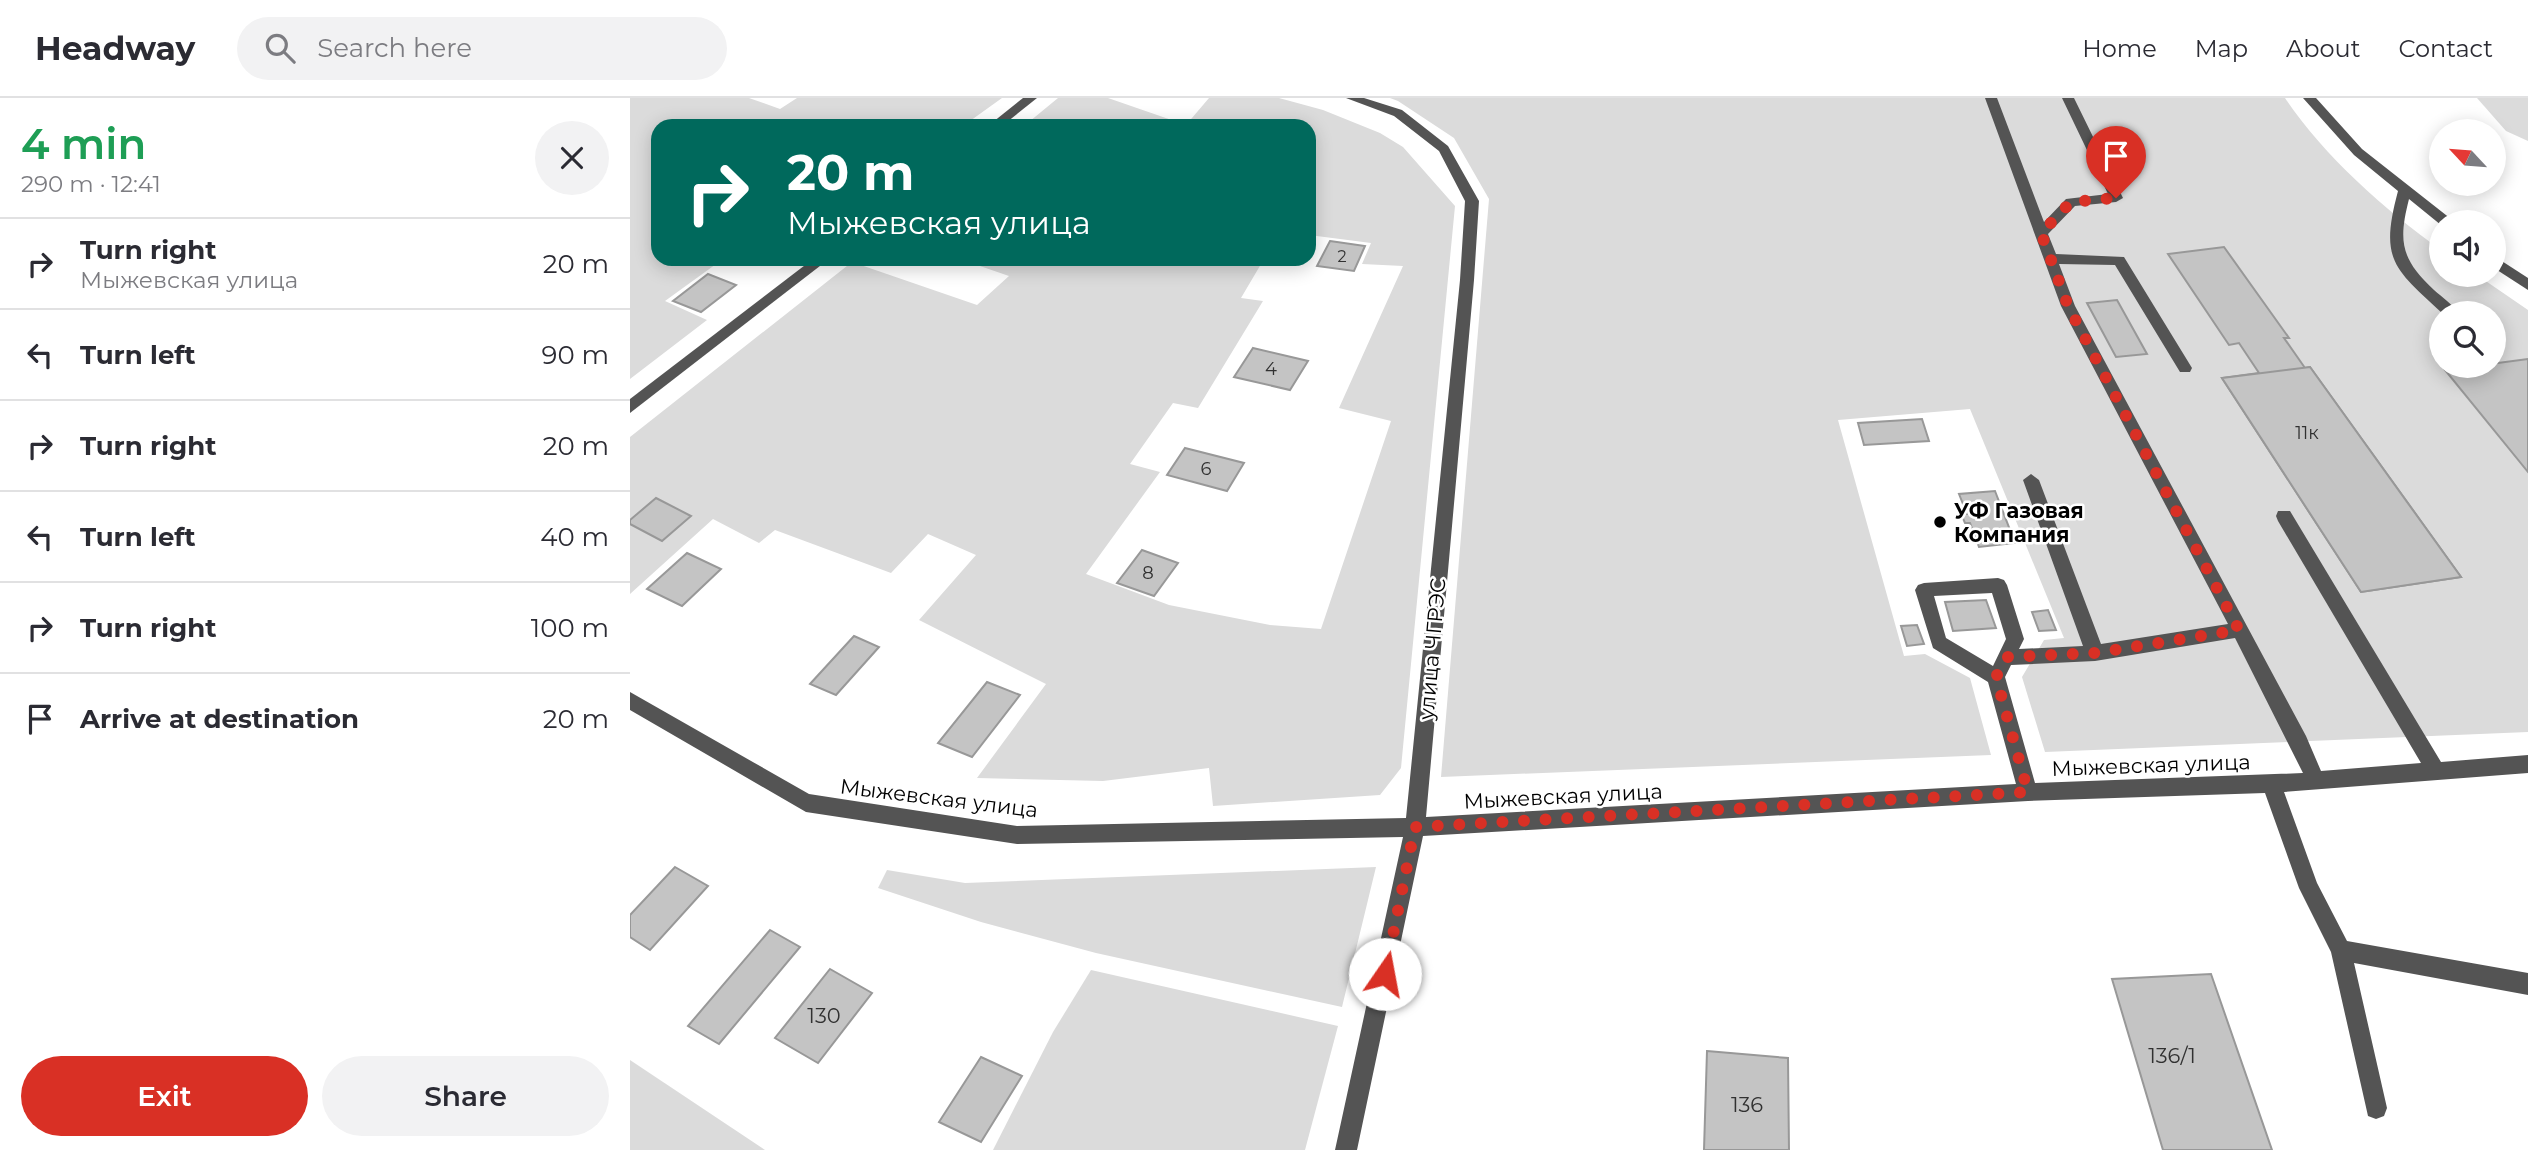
<!DOCTYPE html>
<html lang="en">
<head>
<meta charset="utf-8">
<style>
  body { margin:0; font-family:Montserrat,sans-serif; background:#f2f2f3; color:#2b2b33; height:100vh; display:flex; flex-direction:column; font-size:26px; white-space:nowrap }
  * { box-sizing:border-box; margin:0 }
  p { font-size:23px; color:#7c7c81 }
  .icon { flex:none; width:38px; height:38px; fill:none; stroke:currentColor; stroke-width:2; stroke-linecap:round; stroke-linejoin:round }
  .map { position:relative; flex:1; overflow:hidden }
  .details { display:flex; flex-direction:column; background:#fff; width:630px }
  .details>* { flex:none }
  .top-card { position:absolute; left:21px; top:21px; width:665px; height:147px; border-radius:21px; box-shadow:0 4px 18px #0003; background:#00695c; color:#fff; overflow:hidden }
  .needle { width:46px; rotate:296deg }
  .buttons { position:absolute; left:1799px; top:21px; display:grid; gap:14px }
  .buttons a { display:grid; place-items:center; width:77px; height:77px; border-radius:50%; background:#fff; box-shadow:0 4px 18px #0003; font-size:35px }
  .pin { position:absolute; display:grid; place-items:center; width:60px; height:60px; color:#fff; margin:-72px -30px; border-radius:50% 50% 50% 0; rotate:-45deg; box-shadow:0 0 7px #0007 }
  .pin .icon { rotate:45deg }
  .me { position:absolute; width:77px; margin:-38px; rotate:12deg; stroke-linejoin:round; filter:drop-shadow(0 0 5px #0008) }
  .turn { display:flex; align-items:center; gap:24px; height:147px; padding:0 21px; font-size:32px }
  .turn .icon { width:91px; height:91px; stroke-width:2.5 }
  .turn b { display:block; font-size:49px; line-height:60px }
  .round { display:grid; place-items:center; flex:none; width:74px; height:74px; border-radius:37px; background:#f2f2f3 }
  .summary { display:flex; align-items:center; justify-content:space-between; height:119px; padding:0 21px }
  h1 { font-size:42px; font-weight:600; line-height:52px; color:#1e9e55 }
  .action { display:flex; gap:14px; margin-top:auto; padding:14px 21px }
  .action a { flex:1; height:80px; border-radius:42px; background:#d93025; color:#fff; font-size:28px; font-weight:600; line-height:80px; text-align:center }
  .action a+a { background:#f2f2f3; color:#2b2b33 }
  ul { padding:0; list-style:none }
  li { display:flex; align-items:center; gap:21px; height:91px; padding:0 21px; border-top:2px solid #e1e1e2 }
  li div { flex:1 }
  li b { display:block; font-size:26px }
  li em { font-style:normal }
  header { display:flex; align-items:center; gap:42px; box-sizing:border-box; height:98px; padding:0 35px; background:#fff; border-bottom:2px solid #e1e1e2 }
  header strong { font-size:33px }
  nav { display:flex; gap:38px; margin-inline-start:auto; font-size:24px }
  .search { width:490px; height:63px; background:#f2f2f3; display:flex; align-items:center; gap:18px; box-sizing:border-box; padding:0 24px; border-radius:38px; color:#7c7c81; font-size:26px }
  main { display:flex; flex:1; min-height:0 }
  .map>svg:first-child { display:block }
</style>
</head>
<body>
<header>
<strong>Headway</strong>
<div class="search"><svg class="icon" aria-label="search" viewBox="0 0 24 24"><circle cx="10" cy="10" r="6"/><path d="M15 15l6 6"/></svg>Search here</div>
<nav><a>Home</a><a>Map</a><a>About</a><a>Contact</a></nav>
</header>
<main>
<section class="details">
<div class="summary"><div><h1>4 min</h1><p>290 m · 12:41</p></div><a class="round"><svg class="icon" aria-label="close" viewBox="0 0 24 24"><path d="M6 6l12 12M18 6L6 18"/></svg></a></div>
<ul>
<li><svg class="icon" aria-label="right" viewBox="0 0 24 24"><path d="M7 20v-9h11M14 6l5 5-5 5"/></svg><div><b>Turn right</b><p>Мыжевская улица</p></div><em>20 m</em></li>
<li><svg class="icon" aria-label="left" viewBox="0 0 24 24"><path d="M17 20v-9H6M10 6l-5 5 5 5"/></svg><div><b>Turn left</b></div><em>90 m</em></li>
<li><svg class="icon" aria-label="right" viewBox="0 0 24 24"><path d="M7 20v-9h11M14 6l5 5-5 5"/></svg><div><b>Turn right</b></div><em>20 m</em></li>
<li><svg class="icon" aria-label="left" viewBox="0 0 24 24"><path d="M17 20v-9H6M10 6l-5 5 5 5"/></svg><div><b>Turn left</b></div><em>40 m</em></li>
<li><svg class="icon" aria-label="right" viewBox="0 0 24 24"><path d="M7 20v-9h11M14 6l5 5-5 5"/></svg><div><b>Turn right</b></div><em>100 m</em></li>
<li><svg class="icon" aria-label="arrive" viewBox="0 0 24 24"><path d="M6 21V4h12l-3 4 3 4H6"/></svg><div><b>Arrive at destination</b></div><em>20 m</em></li>
</ul>
<div class="action"><a>Exit</a><a>Share</a></div>
</section>
<div class="map">
<svg width="1898" height="1052" viewBox="0 0 1898 1052">
  <rect width="100%" height="100%" fill="#fff"/>
  <!-- green -->
  <g fill="#dbdbdb" fill-rule="evenodd">
    <polygon points="0,0 119,0 150,11 167,0 372,0 333,28 28,28 28,161 93,161 35,203 77,222 0,281"/>
    <polygon points="428,0 478,0 556,27 579,0 649,0 693,12 750,35 773,49 825,108 771,670 750,697 583,708 579,670 473,683 347,680 416,586 289,522 346,457 298,436 261,475 145,432 129,445 83,421 0,496 0,339 222,164 347,207 379,178 347,167 353,161 634,161 611,200 633,203 568,310 543,305 500,366 530,374 456,476 539,507 640,527 691,531 761,323 709,310 773,168 732,166 741,145 679,137 679,28 394,28"/>
    <path d="M 760,0 L 1655,0 C 1694,58 1754,111 1811,152 L 1811,177 L 1847,177 L 1898,212 L 1898,634 L 1415,654 L 1392,579 L 1414,542 L 1434,540 L 1340,311 L 1208,322 L 1274,558 L 1295,556 L 1340,580 L 1361,657 L 811,679 L 859,101 L 824,40 L 768,3 ZM 1811,215 L 1864,215 L 1864,268 L 1811,268 Z"/>
    <polygon points="1847,0 1898,0 1898,43 1876,33"/>
    <polygon points="746,769 712,909 466,855 351,824 248,790 257,772 335,785"/>
    <polygon points="461,872 708,928 675,1052 363,1052 423,934"/>
    <polygon points="0,962 135,1052 0,1052"/>
  </g>
  <!-- building -->
  <g fill="#c4c4c4" stroke="#989898" stroke-width="2">
    <polygon points="700,143 735,148 724,173 687,168"/>
    <polygon points="1594,149 1659,240 1654,240 1675,270 1680,269 1831,479 1731,494 1592,280 1629,275 1609,245 1599,247 1538,156"/>
    <polygon points="78,176 106,187 71,214 43,203"/>
    <polygon points="1487,202 1517,256 1486,259 1457,205"/>
    <polygon points="623,250 678,263 660,292 604,279"/>
    <polygon points="1898,261 1898,374 1815,272"/>
    <polygon points="1680,269 1831,479 1731,494 1592,280"/>
    <polygon points="1292,321 1299,343 1234,347 1228,325"/>
    <polygon points="555,350 614,365 597,393 537,377"/>
    <polygon points="1365,393 1385,445 1349,449 1340,425 1335,425 1331,416 1337,416 1329,396"/>
    <polygon points="26,400 61,418 32,443 0,426 0,422"/>
    <polygon points="512,452 548,465 524,498 487,485"/>
    <polygon points="57,455 91,471 52,508 17,491"/>
    <polygon points="1356,502 1366,530 1323,533 1315,504"/>
    <polygon points="1418,512 1426,532 1409,533 1402,514"/>
    <polygon points="1287,527 1294,546 1277,548 1271,528"/>
    <polygon points="224,538 249,549 206,597 180,586"/>
    <polygon points="357,584 390,597 342,659 308,645"/>
    <polygon points="45,769 78,788 20,852 0,839 0,817"/>
    <polygon points="140,832 170,849 89,946 58,928"/>
    <polygon points="200,871 242,895 188,965 145,940"/>
    <polygon points="1581,876 1642,1052 1533,1052 1482,881"/>
    <polygon points="1077,953 1158,960 1159,1052 1074,1052"/>
    <polygon points="351,959 392,978 351,1044 309,1024"/>
  </g>
  <g fill="none" stroke-linecap="round" stroke-linejoin="round">
    <!-- minor -->
    <g fill="#545454" fill-rule="evenodd">
      <polygon points="393,0 407,0 372,28 358,28"/>
      <path d="M 716,0 L 734,0 L 772,12 L 818,48 L 849,103 L 844,182 L 796,719 L 1386,686 L 1358,584 L 1303,550 L 1285,492 L 1288,487 L 1294,485 L 1368,480 L 1374,482 L 1377,487 L 1394,541 L 1389,551 L 1453,548 L 1393,382 L 1401,376 L 1409,382 L 1471,546 L 1598,526 L 1431,208 L 1355,0 L 1367,0 L 1414,124 L 1436,101 L 1478,96 L 1432,0 L 1444,0 L 1493,100 L 1486,104 L 1445,108 L 1418,136 L 1426,156 L 1494,159 L 1562,270 L 1560,274 L 1550,274 L 1485,167 L 1429,166 L 1445,208 L 1676,638 L 1691,673 L 1791,665 L 1648,423 L 1646,418 L 1648,413 L 1660,413 L 1811,664 L 1898,657 L 1898,675 L 1654,694 L 1687,785 L 1717,843 L 1898,875 L 1898,897 L 1724,865 L 1757,1010 L 1754,1018 L 1746,1021 L 1738,1018 L 1701,854 L 1669,790 L 1635,695 L 1398,703 L 793,738 L 727,1052 L 705,1052 L 773,739 L 387,746 L 176,714 L 0,612 L 0,594 L 179,696 L 387,728 L 776,720 L 830,182 L 835,103 L 809,53 L 764,18 ZM 1362,495 L 1376,541 L 1363,568 L 1316,540 L 1304,498 ZM 1605,540 L 1673,675 L 1405,685 L 1375,579 L 1381,567 L 1465,563 Z"/>
      <path d="M 1673,0 L 1686,0 L 1732,51 L 1821,121 L 1823,124 L 1811,124 L 1811,127 L 1779,101 C 1768,144 1771,161 1804,192 C 1812,199 1822,206 1828,215 L 1812,215 C 1762,169 1750,161 1768,93 L 1724,57 Z"/>
      <polygon points="1864,158 1898,180 1898,192 1864,170"/>
      <polygon points="183,161 199,161 0,315 0,301"/>
    </g>
  </g>
  <g fill="none" stroke-linecap="round" stroke-linejoin="round">
    <!-- route -->
    <polyline stroke="#d93025" stroke-width="12" stroke-dasharray="0 21.6" points="755,876 785,729 1398,694 1366,579 1377,559 1465,555 1609,532 1438,208 1411,135 1441,104 1486,100"/>
  </g>
  <!-- markers -->
  <circle fill="#000" stroke="#fff" stroke-width="2.5" cx="1310" cy="424" r="7"/>
  <g text-anchor="middle" dominant-baseline="central" stroke-width="5" stroke-linejoin="round" paint-order="stroke">
    <!-- far-number labels -->
    <g font-size="16" fill="#313131">
      <text x="712" y="158">2</text>
    </g>
    <!-- number labels -->
    <g font-size="18" fill="#313131">
      <text x="641" y="271">4</text>
      <text x="1677" y="335">11к</text>
      <text x="576" y="371">6</text>
      <text x="518" y="475">8</text>
    </g>
    <!-- poi labels -->
    <g font-size="21" font-weight="bold" fill="#000" stroke="#fff" text-anchor="start">
      <text x="1324" y="412">УФ Газовая<tspan x="1324" dy="24">Компания</tspan></text>
    </g>
    <!-- street labels -->
    <g font-size="21" fill="#000" stroke="#fff">
      <text transform="translate(802 551) rotate(-85)">улица ЧГРЭС</text>
      <text transform="translate(1521 667) rotate(-2)">Мыжевская улица</text>
      <text transform="translate(933 698) rotate(-3)">Мыжевская улица</text>
      <text transform="translate(309 700) rotate(7)">Мыжевская улица</text>
    </g>
    <!-- near-number labels -->
    <g font-size="21" fill="#313131">
      <text x="194" y="917">130</text>
      <text x="1542" y="957">136/1</text>
      <text x="1117" y="1006">136</text>
    </g>
  </g>
</svg>
<div class="buttons">
<a><svg class="needle" viewBox="-14 -14 28 28"><path d="M0-13l5 13h-10z" fill="#e53935"/><path d="M0 13l5-13h-10z" fill="#7c7c81"/></svg></a>
<a><svg class="icon" aria-label="sound" viewBox="0 0 24 24"><path d="M4 9h4l5-4v14l-5-4H4zM17 9q2 3 0 6"/></svg></a>
<a><svg class="icon" aria-label="search" viewBox="0 0 24 24"><circle cx="10" cy="10" r="6"/><path d="M15 15l6 6"/></svg></a>
</div>
<div class="pin" style="left:1486px;top:100px;background:#d93025"><svg class="icon" aria-label="arrive" viewBox="0 0 24 24"><path d="M6 21V4h12l-3 4 3 4H6"/></svg></div>
<svg class="me" style="left:755px;top:876px" viewBox="-20 -20 40 40"><circle r="19" fill="#fff"/><path d="M0-13L10 11 0 6-10 11z" fill="#d93025"/></svg>
<div class="top-card">
<div class="turn"><svg class="icon" aria-label="right" viewBox="0 0 24 24"><path d="M7 20v-9h11M14 6l5 5-5 5"/></svg><div><b>20 m</b>Мыжевская улица</div></div>
</div>
</div>
</main>
</body>
</html>
